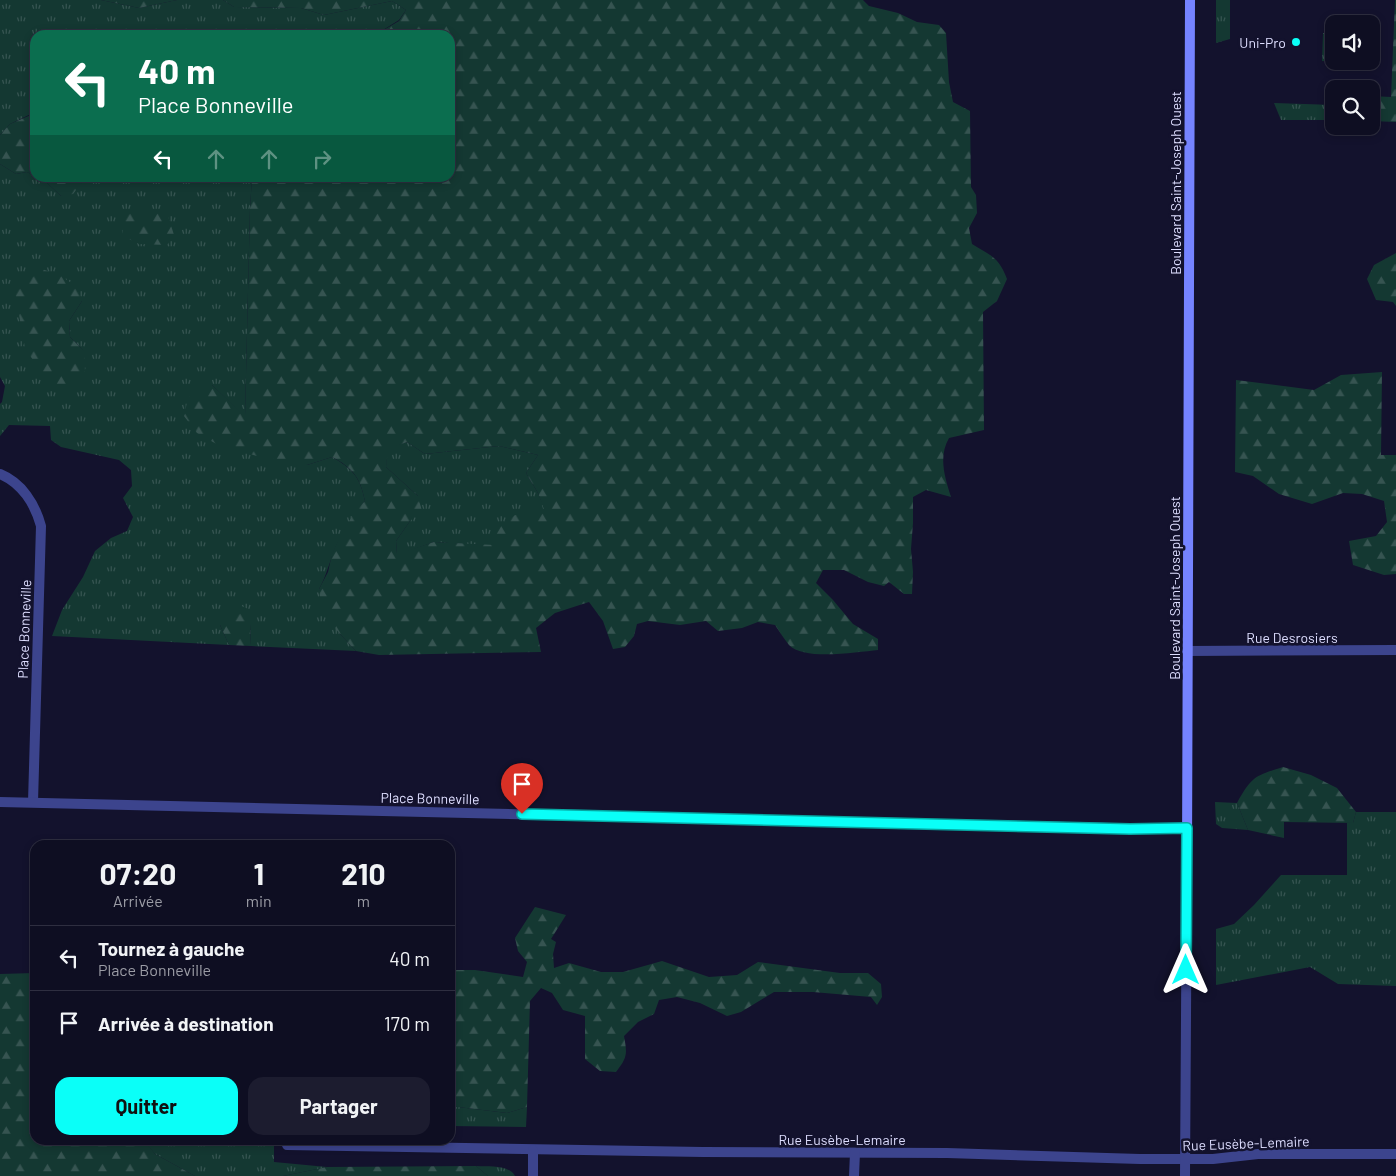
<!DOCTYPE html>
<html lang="fr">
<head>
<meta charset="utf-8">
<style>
  body { margin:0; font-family:Barlow,sans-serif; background:#1c1c2f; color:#f1f3f6; height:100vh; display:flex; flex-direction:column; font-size:19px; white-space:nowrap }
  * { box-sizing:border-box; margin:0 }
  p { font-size:16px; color:#9b9ca5 }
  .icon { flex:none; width:28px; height:28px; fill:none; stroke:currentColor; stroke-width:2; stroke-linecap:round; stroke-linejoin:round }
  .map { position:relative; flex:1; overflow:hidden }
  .drawer { position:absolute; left:30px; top:840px; width:425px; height:305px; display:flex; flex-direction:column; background:#0e0e22; border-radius:15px; box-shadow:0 2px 8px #0003,0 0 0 1px #2e2e40 }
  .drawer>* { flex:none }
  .hud { position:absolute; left:30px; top:30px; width:425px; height:152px; border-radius:15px; box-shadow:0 2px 8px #0003,0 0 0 1px #2e2e40; background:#0b6e4f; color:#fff; overflow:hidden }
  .buttons { position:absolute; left:1325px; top:15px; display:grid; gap:10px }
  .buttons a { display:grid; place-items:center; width:55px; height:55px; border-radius:10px; background:#0e0e22; box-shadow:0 2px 8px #0003,0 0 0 1px #2e2e40; font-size:25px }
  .pin { position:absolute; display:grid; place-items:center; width:42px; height:42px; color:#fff; margin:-51px -21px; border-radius:50% 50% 50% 0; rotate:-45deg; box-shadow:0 0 5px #0007 }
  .pin .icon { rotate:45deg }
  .me { position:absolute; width:55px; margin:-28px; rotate:0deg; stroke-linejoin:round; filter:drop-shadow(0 0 4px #0008) }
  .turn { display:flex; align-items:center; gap:18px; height:105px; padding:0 25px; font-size:22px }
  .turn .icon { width:65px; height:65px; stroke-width:2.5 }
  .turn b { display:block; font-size:35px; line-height:42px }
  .lanes { display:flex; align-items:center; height:48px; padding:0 25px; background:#0003; justify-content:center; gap:25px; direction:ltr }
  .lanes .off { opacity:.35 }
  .eta { display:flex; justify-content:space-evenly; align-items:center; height:85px; text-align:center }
  .eta b { font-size:30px; font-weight:700; line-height:35px }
  .primary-button { display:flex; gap:10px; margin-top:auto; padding:10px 25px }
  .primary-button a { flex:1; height:58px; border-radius:15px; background:#0afff8; color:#111; font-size:20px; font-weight:700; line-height:58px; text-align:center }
  .primary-button a+a { background:#1c1c2f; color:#f1f3f6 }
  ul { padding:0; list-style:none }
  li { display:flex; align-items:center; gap:15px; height:65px; padding:0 25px; border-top:1px solid #2e2e40 }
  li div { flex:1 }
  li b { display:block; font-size:19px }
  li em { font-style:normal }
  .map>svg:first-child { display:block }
</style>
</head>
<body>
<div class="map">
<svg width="1396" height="1176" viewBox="0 0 1396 1176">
  <defs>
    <pattern id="grass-tufts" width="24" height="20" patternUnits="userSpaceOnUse" patternTransform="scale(1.25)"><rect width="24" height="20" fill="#143832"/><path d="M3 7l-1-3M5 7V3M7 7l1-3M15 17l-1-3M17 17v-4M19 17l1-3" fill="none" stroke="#365451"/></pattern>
    <pattern id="forest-firs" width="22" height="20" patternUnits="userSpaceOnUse" patternTransform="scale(1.25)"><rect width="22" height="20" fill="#143832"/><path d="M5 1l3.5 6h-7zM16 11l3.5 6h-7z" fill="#365451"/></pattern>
  </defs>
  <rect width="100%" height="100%" fill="#13122d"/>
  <!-- grass -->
  <g fill="url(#grass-tufts)" fill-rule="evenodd">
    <polygon points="0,0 101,0 139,8 177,0 223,0 234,7 301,8 324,15 392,1 406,10 399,20 375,35 35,35 35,97 29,96 33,113 10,124 0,135"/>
    <polygon points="1216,0 1230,0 1230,39 1216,43"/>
    <polygon points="1323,33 1334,33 1334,61 1338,62 1322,61"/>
    <polygon points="1274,103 1334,105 1334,120 1281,120"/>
    <path d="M 0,164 L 16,174 L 27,172 L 35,176 L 35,178 L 45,181 L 61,196 L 83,182 L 83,178 L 252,178 L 250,208 L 245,417 L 212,385 L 201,385 L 307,465 L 332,457 C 353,469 360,477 365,501 C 354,513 337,540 332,556 C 328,568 325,578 319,589 L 340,634 L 356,651 L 251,646 L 250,624 L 220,625 L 229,645 L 52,636 L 62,610 L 83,577 L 95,551 L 111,538 L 127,531 L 133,517 L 123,498 L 132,486 L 131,470 L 119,460 L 61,447 L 51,440 L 50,426 L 9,425 L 0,436 L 0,404 L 2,402 L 5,386 L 0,377 ZM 15,292 L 82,301 L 69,321 L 70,337 L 84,351 Z"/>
    <polygon points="407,442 425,454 499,446 538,455 526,473 538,493 546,512 494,546 434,542 397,555 396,541 410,521 418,496 386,467 387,448"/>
    <polygon points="1215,802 1237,803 1248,830 1222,828 1216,824"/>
    <polygon points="1356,812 1396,812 1396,986 1338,984 1310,967 1216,985 1216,929 1234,924 1254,905 1281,875 1347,875 1347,823 1353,823"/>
    <polygon points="450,1106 507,1113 527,1107 526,1127 450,1126"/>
    <polygon points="274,1140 274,1162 327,1167 283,1176 195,1176 155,1154 144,1141"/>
    <path d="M 476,1166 C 489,1167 508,1164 515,1176 L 488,1176 Z"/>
  </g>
  <!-- forest -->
  <g fill="url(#forest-firs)" fill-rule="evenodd">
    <polygon points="101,0 177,0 139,8"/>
    <path d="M 223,0 L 863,0 L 869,6 L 898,13 L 917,22 L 939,25 L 946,33 L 949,82 L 953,102 L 970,111 L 971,187 L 976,195 L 977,213 L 969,228 L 972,244 C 990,255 999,257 1007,279 L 997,301 L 983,312 L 984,430 L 949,438 C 938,457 945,478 951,497 L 926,490 L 913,497 L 913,523 L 911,549 L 913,572 L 912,594 L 904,594 L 889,582 L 884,586 L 868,582 L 844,570 L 823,570 L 816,583 L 833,600 L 853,624 L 878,639 L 878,650 C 857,652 804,661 789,645 C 784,639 780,632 775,625 L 758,622 L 742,628 L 718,631 L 706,621 L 680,625 L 648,621 L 637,624 L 634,636 L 625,647 L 613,649 L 603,621 L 589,602 L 555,613 L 536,628 L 541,652 L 379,655 L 356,651 L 340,634 L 322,612 L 319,589 L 328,572 L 332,554 L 340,536 L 356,510 L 365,501 C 360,477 353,468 332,457 L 307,465 L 257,456 L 220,446 L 197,433 L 184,416 L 188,398 L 201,385 L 212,385 L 245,416 L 250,208 L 252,178 L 450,178 L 450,35 L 375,35 L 399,21 L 406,10 L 392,1 L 324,15 L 301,8 L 234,7 ZM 407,442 L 425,454 L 499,446 L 538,455 L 526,473 L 538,493 L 545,512 L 515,515 L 495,530 L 494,545 L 434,542 L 397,554 L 396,541 L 410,521 L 422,511 L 418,496 L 386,467 L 388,449 Z"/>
    <polygon points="1395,0 1396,0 1396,122 1371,121 1371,96 1391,97"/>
    <polygon points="1344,81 1369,83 1369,89 1344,89"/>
    <polygon points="29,96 35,97 35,176 27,172 16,174 0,164 0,135 10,124 33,114 21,102"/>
    <polygon points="38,178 83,178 83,181 73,194 61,196 45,181"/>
    <polygon points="133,209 158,212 168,216 174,235 167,245 139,244 123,236 121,217"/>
    <polygon points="1396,253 1396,306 1393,302 1376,300 1367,279 1374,265"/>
    <polygon points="42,269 61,276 76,286 82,301 69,321 70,337 84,351 85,371 69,387 53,386 39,369 25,348 15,292"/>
    <polygon points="1382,372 1381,455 1396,455 1396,574 1384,575 1353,565 1349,541 1376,536 1387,522 1384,501 1362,494 1343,493 1312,504 1279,494 1253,476 1235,472 1236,380 1314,390 1341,375"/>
    <polygon points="239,605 255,612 250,624 251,646 229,645 220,625 226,612"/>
    <path d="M 1283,767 L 1311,775 L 1337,788 L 1356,812 L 1353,823 L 1284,822 L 1284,838 L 1248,830 L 1237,803 C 1252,776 1255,776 1283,767 Z"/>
    <path d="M 535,907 L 566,915 L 551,939 L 556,942 L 553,954 L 554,968 L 569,963 L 601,972 L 623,972 L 662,961 L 709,977 L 737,975 L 758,962 L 840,973 L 868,973 L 881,984 L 882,997 L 877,1005 L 871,997 L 813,992 L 774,992 L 741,1012 L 727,1016 L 700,1003 L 677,997 L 659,1000 L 654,1014 L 638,1022 L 624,1036 C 627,1053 628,1057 616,1072 L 600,1071 L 585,1059 L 585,1016 L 563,1010 L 552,993 L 541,988 L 530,1001 L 527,1107 L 507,1113 L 450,1106 L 450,970 L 475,970 L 523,977 L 527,962 L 518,951 L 515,938 Z"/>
    <polygon points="35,973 35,1140 144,1140 155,1154 195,1176 0,1176 0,974"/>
    <polygon points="476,1166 488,1176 283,1176 327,1167"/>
  </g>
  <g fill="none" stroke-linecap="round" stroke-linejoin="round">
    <!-- minor -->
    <g stroke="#3c448d" stroke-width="10">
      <path d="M 0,474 C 22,483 35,504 41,526 L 33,802"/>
      <polyline points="1187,651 1396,650"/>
      <polyline points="0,802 1150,829 1187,828"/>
      <polyline points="287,1145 703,1152 947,1153 1140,1159 1213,1159 1258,1154 1396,1154"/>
      <polyline points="533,1176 533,1150"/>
      <polyline points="854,1176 855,1153"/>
    </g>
    <!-- tertiary -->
    <polyline stroke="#3c448d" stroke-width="10" points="1185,1176 1187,858"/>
    <!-- secondary -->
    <polyline stroke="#7583ff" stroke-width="10" points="1187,858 1190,0"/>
  </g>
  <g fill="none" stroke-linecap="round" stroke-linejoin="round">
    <!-- route casing -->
    <g stroke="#06a6a1" stroke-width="12">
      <polyline id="route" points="522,814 1130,829 1187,828 1186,970"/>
    </g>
    <!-- route -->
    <use href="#route" stroke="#0afff8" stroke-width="9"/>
  </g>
  <!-- markers -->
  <circle fill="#0afff8" stroke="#13122d" stroke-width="2" cx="1296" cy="42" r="5"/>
  <g text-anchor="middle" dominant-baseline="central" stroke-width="5" stroke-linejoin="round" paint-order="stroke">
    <!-- poi labels -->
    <g font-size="14" fill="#dedeff" stroke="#13122d" text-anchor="end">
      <text x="1286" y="42">Uni-Pro</text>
    </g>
    <!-- street labels -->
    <g font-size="14" fill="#dedeff" stroke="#13122d">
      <text transform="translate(1175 183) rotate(-90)">Boulevard Saint-Joseph Ouest</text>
      <text transform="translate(1174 588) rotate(-90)">Boulevard Saint-Joseph Ouest</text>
      <text transform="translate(24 629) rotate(-88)">Place Bonneville</text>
      <text x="1292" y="637">Rue Desrosiers</text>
      <text transform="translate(430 798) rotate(1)">Place Bonneville</text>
      <text x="842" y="1139">Rue Eusèbe-Lemaire</text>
      <text transform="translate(1246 1143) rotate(-2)">Rue Eusèbe-Lemaire</text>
    </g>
  </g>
</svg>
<div class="buttons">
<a><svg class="icon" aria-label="sound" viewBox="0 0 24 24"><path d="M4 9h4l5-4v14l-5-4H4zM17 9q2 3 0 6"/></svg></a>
<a><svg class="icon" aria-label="search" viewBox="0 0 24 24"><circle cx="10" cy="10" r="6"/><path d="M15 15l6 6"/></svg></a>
</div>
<div class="pin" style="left:522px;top:814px;background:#d93025"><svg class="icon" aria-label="arrive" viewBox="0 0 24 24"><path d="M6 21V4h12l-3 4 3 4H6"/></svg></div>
<svg class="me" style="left:1186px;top:970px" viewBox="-20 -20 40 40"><path d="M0-17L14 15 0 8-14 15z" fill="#0afff8" stroke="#fff" stroke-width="4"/></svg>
<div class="hud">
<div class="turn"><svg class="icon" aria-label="left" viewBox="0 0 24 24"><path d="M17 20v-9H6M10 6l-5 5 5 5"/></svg><div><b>40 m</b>Place Bonneville</div></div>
<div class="lanes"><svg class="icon" aria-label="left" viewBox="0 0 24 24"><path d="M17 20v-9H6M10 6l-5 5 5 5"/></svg><svg class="icon off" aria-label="ahead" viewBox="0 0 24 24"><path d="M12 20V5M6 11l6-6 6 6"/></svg><svg class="icon off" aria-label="ahead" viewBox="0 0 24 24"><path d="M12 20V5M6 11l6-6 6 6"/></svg><svg class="icon off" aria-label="right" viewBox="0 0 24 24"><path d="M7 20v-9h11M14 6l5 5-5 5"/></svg></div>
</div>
<section class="drawer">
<div class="eta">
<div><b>07:20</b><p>Arrivée</p></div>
<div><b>1</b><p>min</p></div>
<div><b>210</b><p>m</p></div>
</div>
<ul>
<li><svg class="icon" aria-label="left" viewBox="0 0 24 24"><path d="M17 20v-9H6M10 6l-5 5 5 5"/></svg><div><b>Tournez à gauche</b><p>Place Bonneville</p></div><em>40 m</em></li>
<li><svg class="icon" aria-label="arrive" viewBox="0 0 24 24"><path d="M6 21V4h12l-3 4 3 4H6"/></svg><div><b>Arrivée à destination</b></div><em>170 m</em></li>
</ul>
<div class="primary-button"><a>Quitter</a><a>Partager</a></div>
</section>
</div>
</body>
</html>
